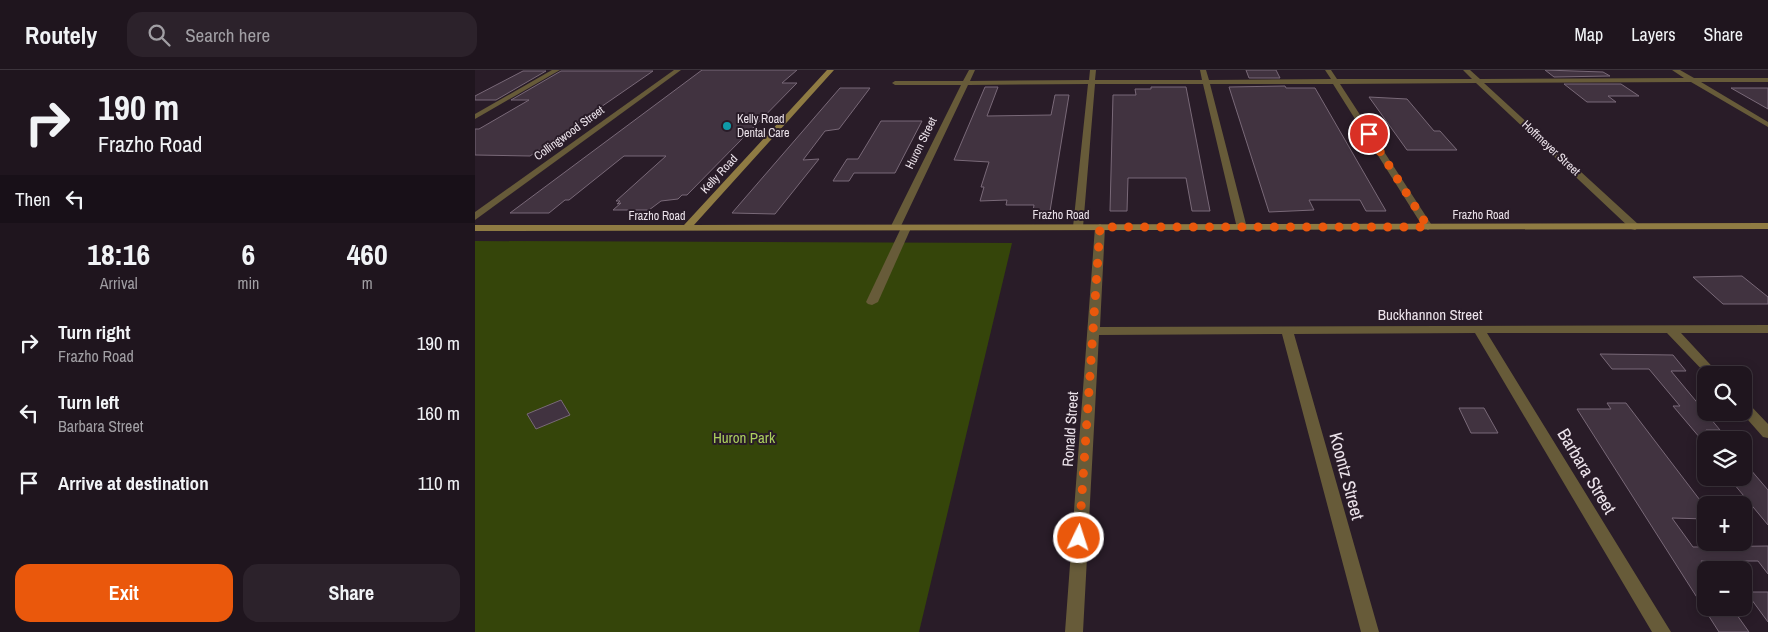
<!DOCTYPE html>
<html lang="en">
<head>
<meta charset="utf-8">
<style>
  body { margin:0; font-family:"Archivo Narrow",sans-serif; background:#2c222b; color:#f1f3f6; height:100vh; display:flex; flex-direction:column; font-size:19px; white-space:nowrap }
  * { box-sizing:border-box; margin:0 }
  p { font-size:16px; color:#a19fa4 }
  .icon { flex:none; width:28px; height:28px; fill:none; stroke:currentColor; stroke-width:2; stroke-linecap:round; stroke-linejoin:round }
  .map { position:relative; flex:1; overflow:hidden }
  .panel { display:flex; flex-direction:column; background:#1f151e; width:475px }
  .panel>* { flex:none }
  .guide { background:#1f151e; color:#f1f3f6; overflow:hidden }
  .tools { position:absolute; left:1222px; top:296px; display:grid; gap:10px }
  .tools a { display:grid; place-items:center; width:55px; height:55px; border-radius:10px; background:#1f151e; box-shadow:0 2px 12px #0003,0 0 0 1px #3c343c; font-size:25px }
  .pin { position:absolute; display:grid; place-items:center; width:42px; height:42px; color:#fff; margin:-21px; border:2px solid #fff; border-radius:50%; box-shadow:0 1px 5px #0007 }
  .me { position:absolute; width:55px; margin:-28px; rotate:4deg; stroke-linejoin:round; filter:drop-shadow(0 0 4px #0008) }
  .turn { display:flex; align-items:center; gap:18px; height:105px; padding:0 15px; font-size:22px }
  .turn .icon { width:65px; height:65px; stroke-width:2.5 }
  .turn b { display:block; font-size:35px; line-height:42px }
  .then { display:flex; align-items:center; height:48px; padding:0 15px; background:#0003; gap:10px; font-size:19px }
  .eta { display:flex; justify-content:space-evenly; align-items:center; height:85px; text-align:center }
  .eta b { font-size:30px; font-weight:800; line-height:35px }
  .action { display:flex; gap:10px; margin-top:auto; padding:10px 15px }
  .action a { flex:1; height:58px; border-radius:15px; background:#ea580c; color:#fff; font-size:20px; font-weight:800; line-height:58px; text-align:center }
  .action a+a { background:#2c222b; color:#f1f3f6 }
  ul { padding:0; list-style:none }
  li { display:flex; align-items:center; gap:15px; height:70px; padding:0 15px }
  li div { flex:1 }
  li b { display:block; font-size:19px }
  li em { font-style:normal }
  header { display:flex; align-items:center; gap:30px; box-sizing:border-box; height:70px; padding:0 25px; background:#1f151e; border-bottom:1px solid #3c343c }
  header strong { font-size:24px }
  nav { display:flex; gap:28px; margin-inline-start:auto; font-size:18px }
  .search { width:350px; height:45px; background:#2c222b; display:flex; align-items:center; gap:12px; box-sizing:border-box; padding:0 18px; border-radius:15px; color:#a19fa4; font-size:19px }
  main { display:flex; flex:1; min-height:0 }
  .map>svg:first-child { display:block }
</style>
</head>
<body>
<header>
<strong>Routely</strong>
<div class="search"><svg class="icon" aria-label="search" viewBox="0 0 24 24"><circle cx="10" cy="10" r="6"/><path d="M15 15l6 6"/></svg>Search here</div>
<nav><a>Map</a><a>Layers</a><a>Share</a></nav>
</header>
<main>
<section class="panel">
<div class="guide">
<div class="turn"><svg class="icon" aria-label="right" viewBox="0 0 24 24"><path d="M7 20v-9h11M14 6l5 5-5 5"/></svg><div><b>190 m</b>Frazho Road</div></div>
<div class="then">Then<svg class="icon" aria-label="left" viewBox="0 0 24 24"><path d="M17 20v-9H6M10 6l-5 5 5 5"/></svg></div>
</div>
<div class="eta">
<div><b>18:16</b><p>Arrival</p></div>
<div><b>6</b><p>min</p></div>
<div><b>460</b><p>m</p></div>
</div>
<ul>
<li><svg class="icon" aria-label="right" viewBox="0 0 24 24"><path d="M7 20v-9h11M14 6l5 5-5 5"/></svg><div><b>Turn right</b><p>Frazho Road</p></div><em>190 m</em></li>
<li><svg class="icon" aria-label="left" viewBox="0 0 24 24"><path d="M17 20v-9H6M10 6l-5 5 5 5"/></svg><div><b>Turn left</b><p>Barbara Street</p></div><em>160 m</em></li>
<li><svg class="icon" aria-label="arrive" viewBox="0 0 24 24"><path d="M6 21V4h12l-3 4 3 4H6"/></svg><div><b>Arrive at destination</b></div><em>110 m</em></li>
</ul>
<div class="action"><a>Exit</a><a>Share</a></div>
</section>
<div class="map">
<svg width="1293" height="562" viewBox="0 0 1293 562">
  <rect width="100%" height="100%" fill="#291c28"/>
  <!-- green -->
  <polygon fill="#35450a" points="0,171 537,173 444,562 0,562"/>
  <!-- building -->
  <g fill="#413340" stroke="#796978">
    <polygon points="227,0 322,0 307,13 322,13 212,125 207,125 203,129 186,131 174,140 138,140 146,133 142,134 145,131 141,131 191,86 149,86 94,130 90,130 74,143 35,143"/>
    <polygon points="771,0 801,0 805,8 774,8"/>
    <polygon points="1070,0 1128,2 1135,6 1079,7"/>
    <polygon points="48,1 71,1 21,30 0,30 0,26"/>
    <polygon points="86,1 178,1 55,86 0,85 0,59 4,59 54,30 36,30"/>
    <polygon points="1089,14 1146,14 1164,26 1133,26 1141,32 1112,32"/>
    <polygon points="810,16 811,18 840,18 911,141 891,141 885,130 834,130 839,140 794,142 754,17"/>
    <polygon points="510,17 523,17 512,46 576,45 580,25 594,25 575,141 558,141 559,135 531,135 532,130 505,131 509,117 506,117 514,92 479,90"/>
    <polygon points="676,17 711,17 735,141 717,141 711,108 653,108 652,141 635,141 638,25 661,25 660,19 676,19"/>
    <polygon points="365,18 395,18 364,59 350,61 328,90 344,89 300,144 257,143"/>
    <polygon points="1256,18 1293,18 1293,39"/>
    <polygon points="894,27 932,29 959,61 965,61 982,80 932,80"/>
    <polygon points="406,51 447,51 420,103 379,103 374,111 358,111 372,89 383,89"/>
    <polygon points="1267,206 1293,227 1293,234 1248,234 1218,207"/>
    <polygon points="1125,284 1198,285 1211,301 1196,301 1245,360 1231,360 1231,375 1198,336 1205,336 1174,299 1137,299"/>
    <polygon points="86,330 95,345 61,359 52,344"/>
    <polygon points="1132,333 1151,333 1231,438 1231,449 1197,448 1218,477 1293,476 1293,504 1283,491 1226,491 1231,498 1231,538 1257,538 1274,562 1244,562 1102,339 1136,339"/>
    <polygon points="984,338 1009,338 1023,363 996,363"/>
    <polygon points="1269,392 1293,420 1293,455 1254,408 1269,408"/>
    <polygon points="1271,522 1293,522 1293,552"/>
  </g>
  <g fill="none" stroke-linecap="round" stroke-linejoin="round">
    <!-- street -->
    <g fill="#675b39" fill-rule="evenodd">
      <polygon points="77,0 85,0 0,49 0,44"/>
      <polygon points="199,0 206,0 0,150 0,142"/>
      <polygon points="494,0 500,0 495,11 614,10 615,0 621,0 620,10 727,10 725,0 731,0 734,10 856,9 850,0 856,0 862,9 997,9 988,0 995,0 1005,9 1209,8 1197,0 1205,0 1219,8 1293,8 1293,12 1226,12 1293,52 1293,57 1216,12 1009,13 1164,155 1165,157 1160,160 1156,159 1001,13 865,14 958,157 953,160 948,157 858,14 735,14 772,158 767,161 762,158 728,14 620,14 608,157 603,160 598,157 613,14 493,15 425,158 424,160 416,160 415,158 486,15 420,15 417,13 420,11 488,11"/>
      <polygon points="625,154 630,157 625,257 1293,255 1293,263 1206,263 1245,305 1232,305 1192,263 1012,263 1196,562 1177,562 1000,263 819,264 904,562 886,562 807,264 624,265 608,562 590,562 620,157"/>
      <polygon points="431,155 436,158 403,232 397,235 393,234 391,232 426,158"/>
      <polygon points="1269,332 1274,334 1293,354 1293,368 1288,367 1266,342 1269,342"/>
    </g>
    <!-- secondary -->
    <polygon fill="#8f7b43" fill-rule="evenodd" points="352,0 359,0 219,155 1293,153 1293,159 0,161 0,155 209,155"/>
  </g>
  <g fill="none" stroke-linecap="round" stroke-linejoin="round">
    <!-- route -->
    <polyline stroke="#ea580c" stroke-width="9" stroke-dasharray="0 16.2" points="604,468 625,157 953,157 894,64"/>
  </g>
  <!-- markers -->
  <circle fill="#0f9aa8" stroke="#291c28" stroke-width="2" cx="252" cy="56" r="5"/>
  <g text-anchor="middle" dominant-baseline="central" stroke-width="4" stroke-linejoin="round" paint-order="stroke">
    <!-- far-poi labels -->
    <g font-size="12" fill="#ebe2ea" stroke="#291c28" text-anchor="start">
      <text x="262" y="49">Kelly Road<tspan x="262" dy="14">Dental Care</tspan></text>
    </g>
    <!-- far-street labels -->
    <g font-size="12" fill="#ebe2ea" stroke="#291c28">
      <text transform="translate(94 63) rotate(-36)">Collingwood Street</text>
      <text transform="translate(446 73) rotate(-64)">Huron Street</text>
      <text transform="translate(1076 78) rotate(43)">Hoffmeyer Street</text>
      <text transform="translate(244 104) rotate(-47)">Kelly Road</text>
      <text x="586" y="145">Frazho Road</text>
      <text x="1006" y="145">Frazho Road</text>
      <text x="182" y="146">Frazho Road</text>
    </g>
    <!-- street labels -->
    <g font-size="15" fill="#ebe2ea" stroke="#291c28">
      <text x="955" y="244">Buckhannon Street</text>
      <text transform="translate(595 359) rotate(-86)">Ronald Street</text>
    </g>
    <!-- park labels -->
    <g font-size="15" fill="#abcf5e" stroke="#291c28">
      <text x="269" y="367">Huron Park</text>
    </g>
    <!-- near-street labels -->
    <g font-size="18" fill="#ebe2ea" stroke="#291c28">
      <text transform="translate(1112 401) rotate(59)">Barbara Street</text>
      <text transform="translate(872 406) rotate(75)">Koontz Street</text>
    </g>
  </g>
</svg>
<div class="tools">
<a><svg class="icon" aria-label="search" viewBox="0 0 24 24"><circle cx="10" cy="10" r="6"/><path d="M15 15l6 6"/></svg></a>
<a><svg class="icon" aria-label="layers" viewBox="0 0 24 24"><path d="M12 4l9 5-9 5-9-5zM3 14l9 5 9-5"/></svg></a>
<a>+</a>
<a>−</a>
</div>
<div class="pin" style="left:894px;top:64px;background:#d93025"><svg class="icon" aria-label="arrive" viewBox="0 0 24 24"><path d="M6 21V4h12l-3 4 3 4H6"/></svg></div>
<svg class="me" style="left:604px;top:468px" viewBox="-20 -20 40 40"><circle r="17" fill="#ea580c" stroke="#fff" stroke-width="3"/><path d="M0-11L8 9 0 5-8 9z" fill="#fff"/></svg>
</div>
</main>
</body>
</html>
